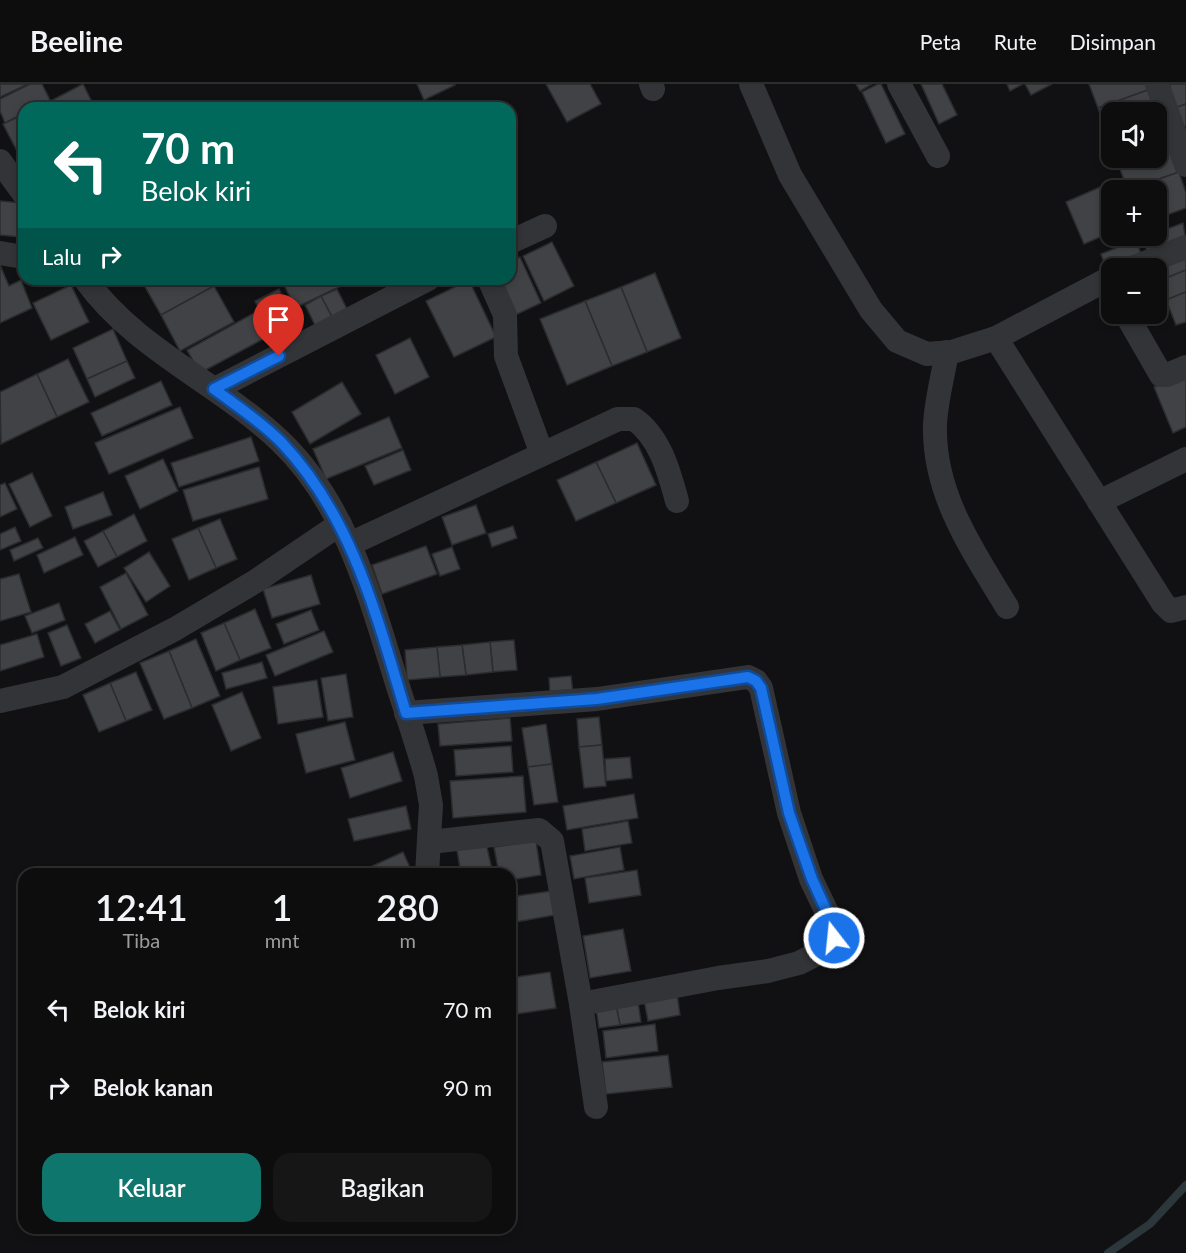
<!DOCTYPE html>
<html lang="id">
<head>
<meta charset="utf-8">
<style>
  body { margin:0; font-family:Lato,sans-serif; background:#161617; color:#f1f3f6; height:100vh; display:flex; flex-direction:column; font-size:22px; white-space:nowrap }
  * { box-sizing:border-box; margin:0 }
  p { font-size:20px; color:#9a9c9e }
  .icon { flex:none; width:33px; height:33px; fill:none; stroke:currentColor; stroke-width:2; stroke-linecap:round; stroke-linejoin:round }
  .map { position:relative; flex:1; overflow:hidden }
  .details { position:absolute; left:18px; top:784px; width:498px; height:366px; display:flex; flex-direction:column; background:#0d0d0e; border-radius:18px; box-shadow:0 3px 9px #0003,0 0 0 2px #2d2d2e }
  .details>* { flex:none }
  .top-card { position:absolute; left:18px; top:18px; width:498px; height:183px; border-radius:18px; box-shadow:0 3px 9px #0003,0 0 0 2px #2d2d2e; background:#00695c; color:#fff; overflow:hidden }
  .buttons { position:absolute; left:1101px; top:18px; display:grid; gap:12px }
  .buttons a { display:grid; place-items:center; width:66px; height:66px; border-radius:12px; background:#0d0d0e; box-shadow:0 3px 9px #0003,0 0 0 2px #2d2d2e; font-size:30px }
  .pin { position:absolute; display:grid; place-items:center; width:51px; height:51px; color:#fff; margin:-62px -26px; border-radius:50% 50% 50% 0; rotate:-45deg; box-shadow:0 0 6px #0007 }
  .pin .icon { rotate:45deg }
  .me { position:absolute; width:66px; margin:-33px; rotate:344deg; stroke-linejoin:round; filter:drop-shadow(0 0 4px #0008) }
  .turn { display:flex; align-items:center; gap:21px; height:126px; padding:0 24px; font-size:27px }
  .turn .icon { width:78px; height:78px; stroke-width:2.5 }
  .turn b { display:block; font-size:42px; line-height:51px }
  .then { display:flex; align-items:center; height:57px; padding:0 24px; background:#0003; gap:12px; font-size:22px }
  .eta { display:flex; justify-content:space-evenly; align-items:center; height:102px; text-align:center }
  .eta b { font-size:36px; font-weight:600; line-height:42px }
  .action { display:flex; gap:12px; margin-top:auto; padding:12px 24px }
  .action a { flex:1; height:69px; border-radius:18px; background:#0f766e; color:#fff; font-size:24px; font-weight:600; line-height:69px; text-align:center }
  .action a+a { background:#161617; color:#f1f3f6 }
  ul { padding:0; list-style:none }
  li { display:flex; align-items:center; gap:18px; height:78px; padding:0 24px }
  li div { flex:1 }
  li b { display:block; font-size:22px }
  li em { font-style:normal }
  header { display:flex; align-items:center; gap:36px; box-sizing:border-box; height:84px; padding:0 30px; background:#0d0d0e; border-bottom:2px solid #2d2d2e }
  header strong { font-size:28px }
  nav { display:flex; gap:33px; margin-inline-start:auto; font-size:21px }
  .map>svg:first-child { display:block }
</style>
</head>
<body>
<header>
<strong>Beeline</strong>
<nav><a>Peta</a><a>Rute</a><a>Disimpan</a></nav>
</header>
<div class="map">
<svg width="1186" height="1169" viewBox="0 0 1186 1169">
  <rect width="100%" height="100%" fill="#111113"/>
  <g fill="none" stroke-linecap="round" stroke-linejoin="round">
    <!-- stream -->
    <polyline stroke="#2b373a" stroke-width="8" points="1108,1169 1150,1140 1186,1101"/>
  </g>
  <!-- building -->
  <g fill="#404246" stroke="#2b2c2e" stroke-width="1.5">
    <polygon points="0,0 28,0 0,13"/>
    <polygon points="30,0 42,0 50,16 34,24 24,24 24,29 5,39 0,27 0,15"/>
    <polygon points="83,0 95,24 40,24 39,23"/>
    <polygon points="417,0 454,0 455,1 424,16"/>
    <polygon points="546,0 590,0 601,20 567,38"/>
    <polygon points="856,0 872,0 860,7"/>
    <polygon points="878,0 881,0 905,50 886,59 862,8"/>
    <polygon points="921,0 942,0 957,31 939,40"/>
    <polygon points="1007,0 1023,0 1010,7"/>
    <polygon points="1025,0 1052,0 1031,11"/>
    <polygon points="1089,0 1146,0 1148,6 1098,24"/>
    <polygon points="1170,0 1186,0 1186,20 1169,26"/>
    <polygon points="1148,6 1156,28 1112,28 1112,52 1108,53 1098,24"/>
    <polygon points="1186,20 1186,42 1176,46 1169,26"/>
    <polygon points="24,30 24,63 17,67 3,40"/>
    <polygon points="1156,35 1158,35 1167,56 1156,60"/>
    <polygon points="1167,56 1179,88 1128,106 1116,75 1156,74 1156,60"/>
    <polygon points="1179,88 1186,109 1186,124 1156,135 1156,106 1128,106"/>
    <polygon points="1114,97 1118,106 1112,106 1112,148 1084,160 1066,118"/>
    <polygon points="0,117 22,119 19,153 0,151"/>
    <polygon points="1183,139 1186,158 1149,172 1142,154 1156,152 1156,149"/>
    <polygon points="1136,156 1143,175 1119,184 1112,184 1108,189 1101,170"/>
    <polygon points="552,158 574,202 544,217 523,172"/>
    <polygon points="1186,166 1186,186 1159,197 1156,184"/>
    <polygon points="520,173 541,219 513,232 497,195 510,195 510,178"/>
    <polygon points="0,181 9,202 21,196 32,224 0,239"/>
    <polygon points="1186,186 1186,208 1166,216 1159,197"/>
    <polygon points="655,189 681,254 647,268 621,203"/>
    <polygon points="155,195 211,195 214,202 161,231 144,201"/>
    <polygon points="302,195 337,195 341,202 295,224 285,203"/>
    <polygon points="469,196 496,253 454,273 426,217"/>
    <polygon points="71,201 89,238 51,256 33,219"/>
    <polygon points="214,202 234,238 180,267 161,231"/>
    <polygon points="621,203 647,268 612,282 585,217"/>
    <polygon points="279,205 301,250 277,262 255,217"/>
    <polygon points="337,205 347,225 332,233 321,212"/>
    <polygon points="1186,208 1186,238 1176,241 1166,216"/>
    <polygon points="321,212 332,233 315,241 305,221"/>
    <polygon points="585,217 612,282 567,301 540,235"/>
    <polygon points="254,229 267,253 200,289 187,266"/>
    <polygon points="113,245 127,277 87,295 73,264"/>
    <polygon points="410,254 429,293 395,310 376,271"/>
    <polygon points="68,275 89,318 57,333 37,290"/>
    <polygon points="127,277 135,294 95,313 87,295"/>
    <polygon points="37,290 57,333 1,360 0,308"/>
    <polygon points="1186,291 1186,343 1173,349 1154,303"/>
    <polygon points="161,297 172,321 102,352 91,329"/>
    <polygon points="342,298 361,330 310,360 292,328"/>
    <polygon points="180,323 193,354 109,390 95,359"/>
    <polygon points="389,333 402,364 326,395 313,365"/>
    <polygon points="251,353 259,377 179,403 171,379"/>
    <polygon points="637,359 656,401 616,419 596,378"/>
    <polygon points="403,366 411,386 374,401 365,382"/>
    <polygon points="163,375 178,407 140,425 125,392"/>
    <polygon points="596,378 616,419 576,437 557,396"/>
    <polygon points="259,383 268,415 193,437 183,406"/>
    <polygon points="32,389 52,432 30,443 9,400"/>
    <polygon points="5,399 17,425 0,433 0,401"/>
    <polygon points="103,408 112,431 73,445 65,423"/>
    <polygon points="476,421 486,449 452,461 442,433"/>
    <polygon points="134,430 147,457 117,473 103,447"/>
    <polygon points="220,435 237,475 216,484 198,444"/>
    <polygon points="513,442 517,454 492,463 488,450"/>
    <polygon points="15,443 21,457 0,466 0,450"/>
    <polygon points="198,444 216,484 189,496 172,455"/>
    <polygon points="103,447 117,473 98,483 84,457"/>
    <polygon points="75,453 83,471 44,489 37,471"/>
    <polygon points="38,454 43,464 14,477 10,466"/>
    <polygon points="426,462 437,490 382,510 372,481"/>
    <polygon points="452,463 460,485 440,492 432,470"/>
    <polygon points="149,468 170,502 146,518 124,484"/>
    <polygon points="126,489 148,531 121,545 100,503"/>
    <polygon points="19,490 31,528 0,537 0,495"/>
    <polygon points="311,491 320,520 272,534 263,505"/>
    <polygon points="59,519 65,536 32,549 25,532"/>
    <polygon points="255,525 271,564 240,576 224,539"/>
    <polygon points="311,526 319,546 284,560 276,540"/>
    <polygon points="110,527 120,546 95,559 85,540"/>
    <polygon points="224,539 240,576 216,587 201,549"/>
    <polygon points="67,541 81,574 61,582 48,549"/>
    <polygon points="324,547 333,568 275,592 266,571"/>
    <polygon points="37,550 44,573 0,587 0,561"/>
    <polygon points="196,555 220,612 192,624 169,567"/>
    <polygon points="514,556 517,586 493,588 490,558"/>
    <polygon points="490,558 493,588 466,591 462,561"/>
    <polygon points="462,561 466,591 440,593 437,563"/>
    <polygon points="437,563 440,593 407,596 405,566"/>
    <polygon points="169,567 192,624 164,635 140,579"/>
    <polygon points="262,578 267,594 226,605 222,589"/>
    <polygon points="136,588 152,626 126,637 110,599"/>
    <polygon points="346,590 353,633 328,637 321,594"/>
    <polygon points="571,592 573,609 550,611 549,594"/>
    <polygon points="317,596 323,633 278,640 273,603"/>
    <polygon points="110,599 126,637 99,648 83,611"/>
    <polygon points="242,608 261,654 231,667 212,621"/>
    <polygon points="599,633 602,661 579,663 577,635"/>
    <polygon points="510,634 512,657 440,662 438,640"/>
    <polygon points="345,638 355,676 306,689 296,650"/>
    <polygon points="546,640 552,680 528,683 522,644"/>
    <polygon points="602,661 606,702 584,704 579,663"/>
    <polygon points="511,662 513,688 456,692 454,666"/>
    <polygon points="393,668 402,697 350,714 341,684"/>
    <polygon points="630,673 632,694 606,697 605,675"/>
    <polygon points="552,680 558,718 534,721 528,683"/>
    <polygon points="523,692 526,728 453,734 450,697"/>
    <polygon points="634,710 638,734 567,746 563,722"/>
    <polygon points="406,722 411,745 354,757 348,735"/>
    <polygon points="628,737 632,759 585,767 582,745"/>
    <polygon points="536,757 541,791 510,796 510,790 499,790 494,763"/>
    <polygon points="486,759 493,790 461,790 457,766"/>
    <polygon points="620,763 624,786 574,795 570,772"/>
    <polygon points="403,768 413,790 358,790 357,789"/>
    <polygon points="637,786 641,811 589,819 585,794"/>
    <polygon points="551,807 555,831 510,839 510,813"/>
    <polygon points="623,845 631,887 590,894 583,852"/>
    <polygon points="550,888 556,924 510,931 510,894"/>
    <polygon points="677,910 680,931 648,937 644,916"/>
    <polygon points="638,918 641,938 620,941 616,921"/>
    <polygon points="616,921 620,941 599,944 596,924"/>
    <polygon points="655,940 658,967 606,974 603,947"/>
    <polygon points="668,971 672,1003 606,1010 602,978"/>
  </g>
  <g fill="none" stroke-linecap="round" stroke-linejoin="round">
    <!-- minor -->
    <g stroke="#323437" stroke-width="24">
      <polyline points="651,0 653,5"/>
      <polyline points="751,0 790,91 871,226 897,257 927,270 952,268 996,254 1108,195"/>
      <polyline points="899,0 938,72"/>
      <polyline points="1157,0 1186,81"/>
      <polyline points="0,77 24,110"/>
      <polyline points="510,158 545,142"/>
      <polyline points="0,169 24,173"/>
      <polyline points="1132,184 1186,163"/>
      <path d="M 85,195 C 135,265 219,299 280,357 C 343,417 367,503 392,583 C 403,620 416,655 426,692 L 431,721 L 427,790"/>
      <polyline points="489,195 505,231 506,272 542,370"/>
      <polyline points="1126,230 1161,291 1167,291 1186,283"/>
      <polyline points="996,254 1163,519 1171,527 1186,523"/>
      <path d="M 947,268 C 943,292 936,317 935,341 C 933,410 973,467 1007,523"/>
      <polyline points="215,305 428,195"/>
      <polyline points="1099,418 1186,375"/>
      <path d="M 350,460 L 618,335 L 634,335 C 660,353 669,388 677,417"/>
      <polyline points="0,617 63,603 175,545 256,497 340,440"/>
      <polyline points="406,629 597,615 748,593 756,597 761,604 789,729 811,795 833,841 834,854 830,863 799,879 768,887 718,894 581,920"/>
      <polyline points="430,758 539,746 552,757 581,920 596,1023"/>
    </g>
  </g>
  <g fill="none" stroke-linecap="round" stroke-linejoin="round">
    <!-- route casing -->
    <g stroke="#114b97" stroke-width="15">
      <path id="route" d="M 279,272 L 214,305 C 237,322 263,339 282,359 C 353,434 377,534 406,629 L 597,615 L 748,593 L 756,597 L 761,604 L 789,729 L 812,795 L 833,841 L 834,854"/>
    </g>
    <!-- route -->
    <use href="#route" stroke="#1a73e8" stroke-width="10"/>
  </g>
</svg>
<div class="buttons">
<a><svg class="icon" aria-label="sound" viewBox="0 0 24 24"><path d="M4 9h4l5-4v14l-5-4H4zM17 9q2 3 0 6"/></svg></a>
<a>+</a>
<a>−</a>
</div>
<div class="pin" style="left:279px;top:272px;background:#d93025"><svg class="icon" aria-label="arrive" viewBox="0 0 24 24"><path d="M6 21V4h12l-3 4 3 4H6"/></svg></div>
<svg class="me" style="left:834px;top:854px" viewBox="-20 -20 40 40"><circle r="17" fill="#1a73e8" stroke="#fff" stroke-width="3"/><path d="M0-11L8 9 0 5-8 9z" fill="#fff"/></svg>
<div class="top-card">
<div class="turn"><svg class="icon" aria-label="left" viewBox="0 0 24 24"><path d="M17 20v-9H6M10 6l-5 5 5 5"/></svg><div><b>70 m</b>Belok kiri</div></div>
<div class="then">Lalu<svg class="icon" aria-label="right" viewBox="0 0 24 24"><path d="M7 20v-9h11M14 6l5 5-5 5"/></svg></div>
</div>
<section class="details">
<div class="eta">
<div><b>12:41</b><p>Tiba</p></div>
<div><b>1</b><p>mnt</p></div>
<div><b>280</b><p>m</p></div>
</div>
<ul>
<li><svg class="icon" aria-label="left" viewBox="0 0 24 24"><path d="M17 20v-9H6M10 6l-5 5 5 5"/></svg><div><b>Belok kiri</b></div><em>70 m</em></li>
<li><svg class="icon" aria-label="right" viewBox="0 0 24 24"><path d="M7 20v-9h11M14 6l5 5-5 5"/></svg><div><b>Belok kanan</b></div><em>90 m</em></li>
</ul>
<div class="action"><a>Keluar</a><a>Bagikan</a></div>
</section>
</div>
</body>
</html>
